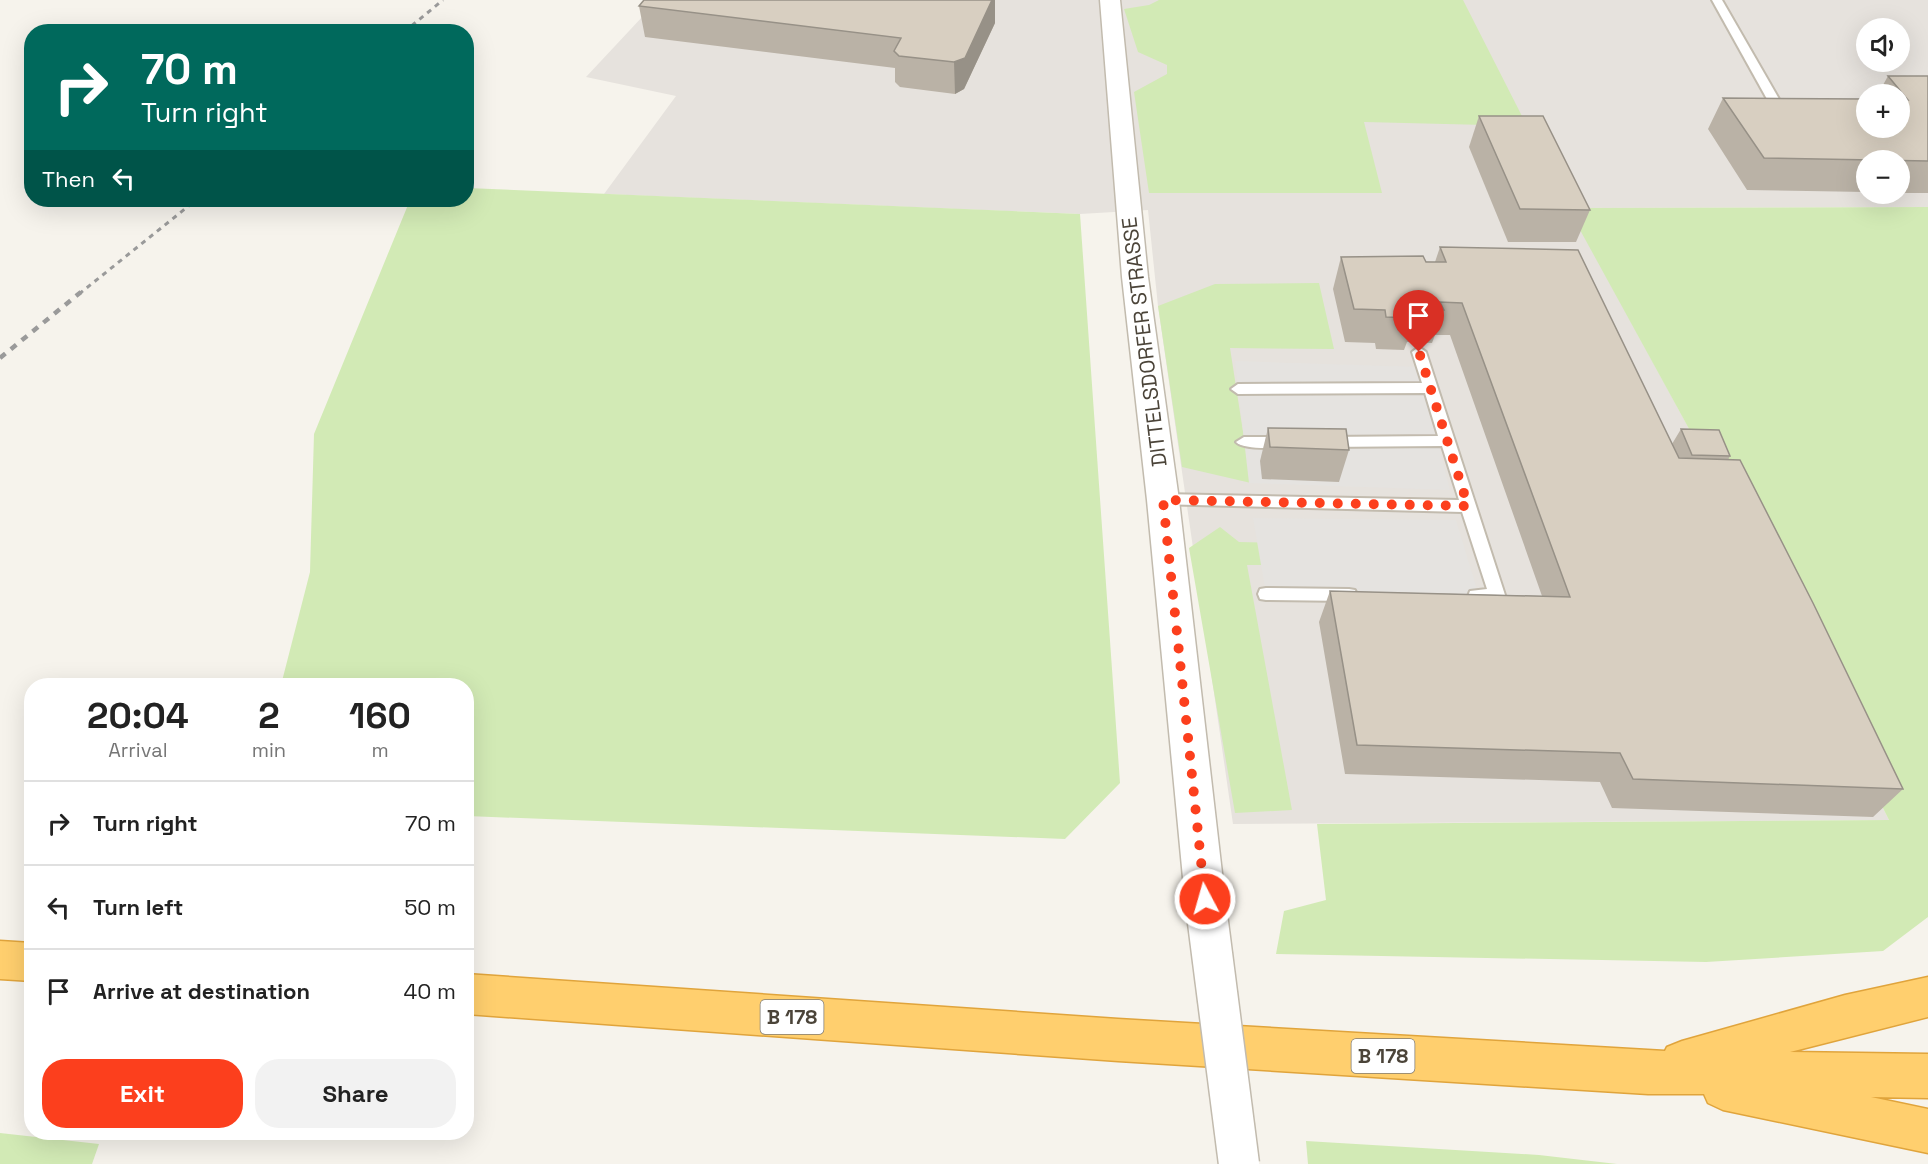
<!DOCTYPE html>
<html lang="en">
<head>
<meta charset="utf-8">
<style>
  body { margin:0; font-family:"Space Grotesk",sans-serif; background:#f2f2f2; color:#222; height:100vh; display:flex; flex-direction:column; font-size:22px; white-space:nowrap }
  * { box-sizing:border-box; margin:0 }
  p { font-size:20px; color:#767676 }
  .icon { flex:none; width:33px; height:33px; fill:none; stroke:currentColor; stroke-width:2; stroke-linecap:round; stroke-linejoin:round }
  .map { position:relative; flex:1; overflow:hidden }
  .sheet { position:absolute; left:24px; top:678px; width:450px; height:462px; display:flex; flex-direction:column; background:#fff; border-radius:24px; box-shadow:0 6px 24px #0002 }
  .sheet>* { flex:none }
  .top-card { position:absolute; left:24px; top:24px; width:450px; height:183px; border-radius:24px; box-shadow:0 6px 24px #0002; background:#00695c; color:#fff; overflow:hidden }
  .tools { position:absolute; left:1856px; top:18px; display:grid; gap:12px }
  .tools a { display:grid; place-items:center; width:54px; height:54px; border-radius:50%; background:#fff; box-shadow:0 6px 24px #0002; font-size:30px }
  .pin { position:absolute; display:grid; place-items:center; width:51px; height:51px; color:#fff; margin:-62px -26px; border-radius:50% 50% 50% 0; rotate:-45deg; box-shadow:0 0 6px #0007 }
  .pin .icon { rotate:45deg }
  .me { position:absolute; width:66px; margin:-33px; rotate:354deg; stroke-linejoin:round; filter:drop-shadow(0 0 4px #0008) }
  .turn { display:flex; align-items:center; gap:21px; height:126px; padding:0 18px; font-size:27px }
  .turn .icon { width:78px; height:78px; stroke-width:2.5 }
  .turn b { display:block; font-size:42px; line-height:51px }
  .then { display:flex; align-items:center; height:57px; padding:0 18px; background:#0003; gap:12px; font-size:22px }
  .eta { display:flex; justify-content:space-evenly; align-items:center; height:102px; text-align:center }
  .eta b { font-size:36px; font-weight:800; line-height:42px }
  .primary-button { display:flex; gap:12px; margin-top:auto; padding:12px 18px }
  .primary-button a { flex:1; height:69px; border-radius:24px; background:#fc3f1d; color:#fff; font-size:24px; font-weight:800; line-height:69px; text-align:center }
  .primary-button a+a { background:#f2f2f2; color:#222 }
  ul { padding:0; list-style:none }
  li { display:flex; align-items:center; gap:18px; height:84px; padding:0 18px; border-top:2px solid #e0e0e0 }
  li div { flex:1 }
  li b { display:block; font-size:22px }
  li em { font-style:normal }
  .map>svg:first-child { display:block }
</style>
</head>
<body>
<div class="map">
<svg width="1928" height="1164" viewBox="0 0 1928 1164">
  <rect width="100%" height="100%" fill="#f6f3ec"/>
  <!-- industrial -->
  <path fill="#e6e2dd" fill-rule="evenodd" d="M 658,0 L 1928,0 L 1928,207 L 1569,208 L 1722,489 L 1889,820 L 1233,824 L 1158,306 L 1148,210 L 1080,214 L 604,194 L 676,96 L 586,77 ZM 1866,28 L 1899,28 L 1899,62 L 1866,62 ZM 1866,94 L 1899,94 L 1899,128 L 1866,128 ZM 1866,160 L 1899,160 L 1899,194 L 1866,194 Z"/>
  <!-- green -->
  <g fill="#d2eab5">
    <polygon points="1159,0 1463,0 1527,126 1364,122 1382,193 1149,193 1134,92 1167,74 1167,65 1138,52 1124,9 1149,5"/>
    <polygon points="467,188 1080,214 1120,783 1065,839 467,816 466,686 281,685 310,572 314,434 410,200 466,200"/>
    <polygon points="1928,207 1928,917 1883,951 1706,962 1276,954 1284,911 1326,900 1317,824 1889,820 1722,489 1568,208"/>
    <polygon points="1319,283 1334,349 1230,348 1251,483 1182,467 1158,306 1215,284"/>
    <polygon points="1220,527 1239,542 1423,546 1427,565 1247,565 1292,810 1235,813 1189,548"/>
    <polygon points="0,1133 99,1144 92,1164 0,1164"/>
    <polygon points="1306,1141 1539,1155 1617,1164 1308,1164"/>
  </g>
  <!-- parking -->
  <g fill="#e5e3e0">
    <polygon points="1235,361 1419,367 1450,490 1249,483"/>
    <polygon points="1253,518 1456,520 1479,596 1266,594"/>
  </g>
  <g fill="none" stroke-linecap="round" stroke-linejoin="round">
    <!-- lane casing -->
    <g stroke="#c2bbae" stroke-width="4">
      <g id="lane">
        <polygon points="1712,0 1722,0 1779,99 1777,101 1773,102 1767,99"/>
        <polygon points="1419,347 1426,352 1505,595 1503,600 1476,602 1470,601 1468,596 1470,591 1487,589 1462,512 1157,504 1155,500 1157,496 1163,494 1459,500 1442,446 1325,447 1317,442 1325,437 1438,436 1425,393 1238,394 1231,389 1238,384 1422,383 1412,352"/>
        <path d="M 1244,437 L 1287,437 L 1295,442 C 1288,450 1243,450 1236,442 Z"/>
        <polygon points="1266,588 1349,589 1355,590 1357,595 1355,600 1349,601 1266,600 1260,599 1258,594 1260,589"/>
      </g>
    </g>
    <!-- street casing -->
    <g stroke="#c2bbae" stroke-width="3">
      <polygon id="street" points="1100,0 1120,0 1148,277 1179,500 1225,899 1219,912 1205,917 1191,912 1185,899 1147,500 1122,277"/>
    </g>
    <!-- highway casing -->
    <g stroke="#e0a43c" stroke-width="3">
      <g id="highway">
        <polygon points="0,941 32,943 32,981 0,979"/>
        <polygon points="466,974 1118,1019 1665,1051 1667,1047 1682,1041 1845,995 1928,977 1928,1017 1790,1052 1928,1054 1928,1098 1871,1097 1928,1109 1928,1153 1723,1110 1708,1103 1704,1094 1648,1094 1118,1061 466,1014"/>
      </g>
    </g>
    <!-- lane -->
    <use href="#lane" fill="#fff" fill-rule="evenodd"/>
    <!-- street -->
    <use href="#street" fill="#fff" fill-rule="evenodd"/>
    <!-- highway -->
    <use href="#highway" fill="#ffcf6e" fill-rule="evenodd"/>
    <!-- rail-far1 -->
    <g stroke="#9a9a9a" stroke-width="3" stroke-dasharray="5 5" stroke-linecap="butt">
      <polyline points="404,32 443,0"/>
      <polyline points="79,294 196,200"/>
    </g>
    <!-- rail -->
    <polyline stroke="#9a9a9a" stroke-width="4.5" stroke-dasharray="7 7" stroke-linecap="butt" points="0,358 81,292"/>
    <!-- street-bridge casing -->
    <g stroke="#c2bbae" stroke-width="43" stroke-linecap="butt">
      <polyline id="street-bridge" points="1205,899 1239,1164"/>
    </g>
    <!-- street-bridge -->
    <use href="#street-bridge" stroke="#fff" stroke-width="40"/>
  </g>
  <!-- wall -->
  <g fill="#bab2a6">
    <polygon points="639,6 995,23 964,89 955,94 900,87 895,82 895,68 645,37"/>
    <polygon points="1888,76 1928,76 1928,193 1899,193 1899,160 1866,160 1866,192 1747,190 1708,129 1723,98 1899,128 1899,94 1878,94"/>
    <polygon points="1479,116 1590,210 1576,242 1508,242 1469,147"/>
    <polygon points="1440,247 1672,444 1681,429 1730,456 1728,460 1903,789 1873,817 1612,808 1600,782 1345,774 1319,622 1330,591 1542,596 1450,335 1435,335 1432,343 1407,342 1404,350 1376,349 1375,343 1345,342 1333,289 1341,257 1435,262"/>
    <polygon points="1268,428 1349,450 1339,482 1262,479 1260,461"/>
  </g>
  <!-- shaded-wall -->
  <polygon fill="#979187" points="992,0 995,0 995,23 964,89 955,94 954,62"/>
  <!-- building -->
  <g fill="#d8cfc1" stroke="#979187" stroke-width="1.5">
    <polygon points="644,0 992,0 965,58 954,62 899,56 894,51 901,38 639,6"/>
    <polygon points="1888,76 1928,76 1928,161 1764,158 1723,98 1866,99 1866,128 1899,128 1899,100 1908,100"/>
    <polygon points="1479,116 1543,116 1590,210 1520,209"/>
    <polygon points="1440,247 1578,250 1679,458 1740,460 1813,603 1903,789 1633,779 1620,753 1357,745 1330,591 1570,597 1462,303 1440,302 1444,310 1416,310 1415,318 1386,317 1385,310 1354,309 1341,257 1423,256 1426,262 1446,262"/>
    <polygon points="1268,428 1346,429 1349,450 1270,447"/>
    <polygon points="1681,429 1719,430 1730,456 1692,455"/>
  </g>
  <g fill="none" stroke-linecap="round" stroke-linejoin="round">
    <!-- route -->
    <polyline stroke="#fc3f1d" stroke-width="10" stroke-dasharray="0 18" points="1205,899 1163,500 1468,506 1419,352"/>
  </g>
  <g text-anchor="middle" dominant-baseline="central" stroke-width="6" stroke-linejoin="round" paint-order="stroke">
    <!-- shield labels -->
    <g fill="#fff" stroke="#817c74" stroke-width="1.5">
      <rect x="760.5" y="1000" width="63" height="34" rx="4.5"/>
      <rect x="1351.5" y="1039" width="63" height="34" rx="4.5"/>
    </g>
    <g font-size="20" font-weight="bold" fill="#4b4439">
      <text x="792" y="1017">B 178</text>
      <text x="1383" y="1056">B 178</text>
    </g>
    <!-- street labels -->
    <g font-size="21" fill="#4b4439" stroke="#fff">
      <text transform="translate(1144 342) rotate(-97)">DITTELSDORFER STRASSE</text>
    </g>
  </g>
</svg>
<div class="tools">
<a><svg class="icon" aria-label="sound" viewBox="0 0 24 24"><path d="M4 9h4l5-4v14l-5-4H4zM17 9q2 3 0 6"/></svg></a>
<a>+</a>
<a>−</a>
</div>
<div class="pin" style="left:1419px;top:352px;background:#d93025"><svg class="icon" aria-label="arrive" viewBox="0 0 24 24"><path d="M6 21V4h12l-3 4 3 4H6"/></svg></div>
<svg class="me" style="left:1205px;top:899px" viewBox="-20 -20 40 40"><circle r="17" fill="#fc3f1d" stroke="#fff" stroke-width="3"/><path d="M0-11L8 9 0 5-8 9z" fill="#fff"/></svg>
<div class="top-card">
<div class="turn"><svg class="icon" aria-label="right" viewBox="0 0 24 24"><path d="M7 20v-9h11M14 6l5 5-5 5"/></svg><div><b>70 m</b>Turn right</div></div>
<div class="then">Then<svg class="icon" aria-label="left" viewBox="0 0 24 24"><path d="M17 20v-9H6M10 6l-5 5 5 5"/></svg></div>
</div>
<section class="sheet">
<div class="eta">
<div><b>20:04</b><p>Arrival</p></div>
<div><b>2</b><p>min</p></div>
<div><b>160</b><p>m</p></div>
</div>
<ul>
<li><svg class="icon" aria-label="right" viewBox="0 0 24 24"><path d="M7 20v-9h11M14 6l5 5-5 5"/></svg><div><b>Turn right</b></div><em>70 m</em></li>
<li><svg class="icon" aria-label="left" viewBox="0 0 24 24"><path d="M17 20v-9H6M10 6l-5 5 5 5"/></svg><div><b>Turn left</b></div><em>50 m</em></li>
<li><svg class="icon" aria-label="arrive" viewBox="0 0 24 24"><path d="M6 21V4h12l-3 4 3 4H6"/></svg><div><b>Arrive at destination</b></div><em>40 m</em></li>
</ul>
<div class="primary-button"><a>Exit</a><a>Share</a></div>
</section>
</div>
</body>
</html>
